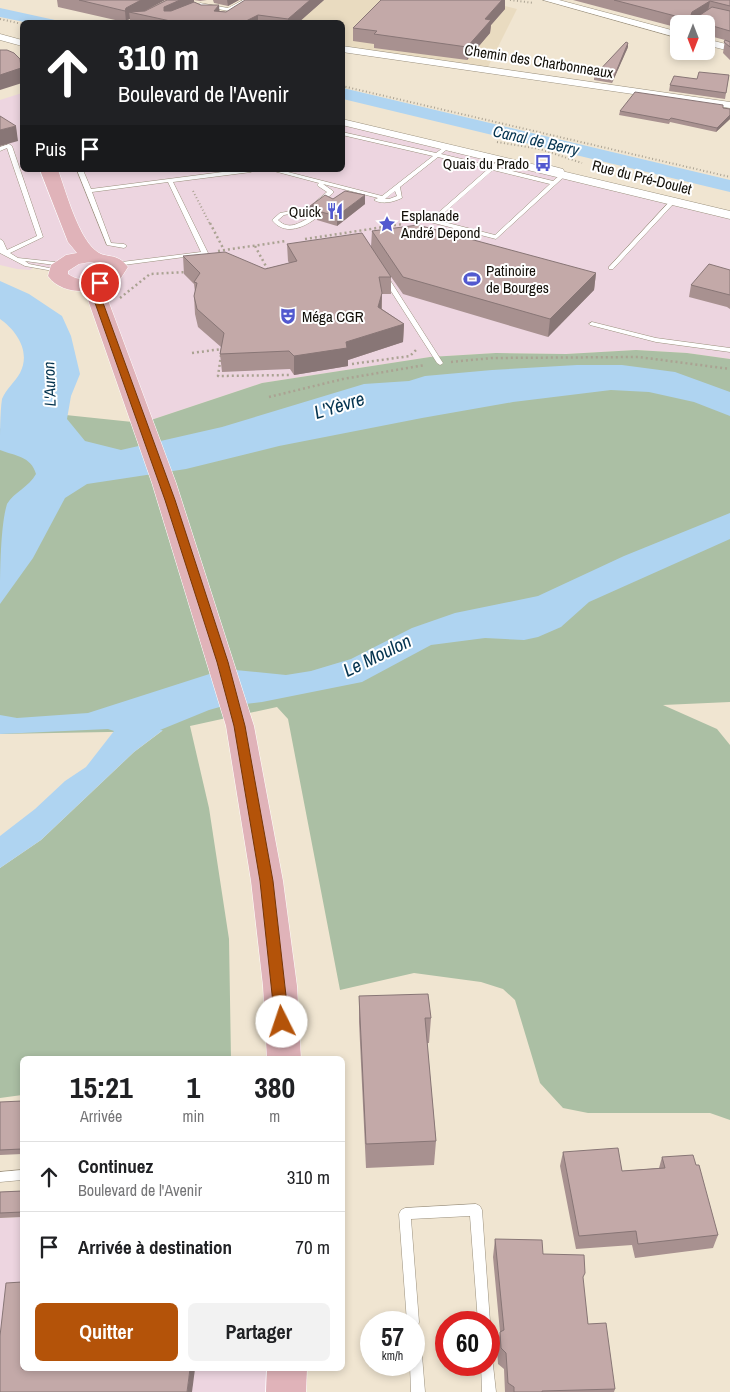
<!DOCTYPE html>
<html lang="fr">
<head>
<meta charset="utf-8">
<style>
  body { margin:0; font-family:"Archivo Narrow",sans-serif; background:#f2f2f2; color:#202124; height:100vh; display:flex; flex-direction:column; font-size:19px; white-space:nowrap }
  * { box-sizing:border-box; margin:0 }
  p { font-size:16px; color:#757577 }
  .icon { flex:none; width:28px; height:28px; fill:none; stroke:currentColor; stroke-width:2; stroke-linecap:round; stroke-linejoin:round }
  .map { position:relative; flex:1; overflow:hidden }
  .sheet { position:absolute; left:20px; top:1056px; width:325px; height:315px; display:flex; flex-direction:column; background:#fff; border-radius:8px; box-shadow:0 2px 8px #0003 }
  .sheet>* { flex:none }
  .banner { position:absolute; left:20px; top:20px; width:325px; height:152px; border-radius:8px; box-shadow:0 2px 8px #0003; background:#202124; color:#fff; overflow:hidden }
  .needle { width:32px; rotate:180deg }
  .tools { position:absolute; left:670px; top:15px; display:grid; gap:10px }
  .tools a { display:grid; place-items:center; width:45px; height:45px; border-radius:8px; background:#fff; box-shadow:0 2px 8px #0003; font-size:25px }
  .speed { position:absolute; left:360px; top:1311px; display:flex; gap:10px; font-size:25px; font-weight:700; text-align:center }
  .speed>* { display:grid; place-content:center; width:65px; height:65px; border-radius:50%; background:#fff; box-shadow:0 2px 8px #0003; line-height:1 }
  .speed small { font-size:12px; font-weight:400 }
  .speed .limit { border:8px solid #d22; background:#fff; color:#111 }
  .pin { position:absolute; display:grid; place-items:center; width:42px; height:42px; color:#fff; margin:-21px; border:2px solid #fff; border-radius:50%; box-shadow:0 1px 5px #0007 }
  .me { position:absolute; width:55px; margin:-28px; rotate:356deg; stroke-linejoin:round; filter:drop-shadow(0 0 4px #0008) }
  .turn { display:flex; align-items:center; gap:18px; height:105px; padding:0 15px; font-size:22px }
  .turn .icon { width:65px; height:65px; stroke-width:2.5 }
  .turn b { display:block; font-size:35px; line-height:42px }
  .then { display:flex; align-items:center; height:48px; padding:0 15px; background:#0003; gap:10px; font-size:19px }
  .eta { display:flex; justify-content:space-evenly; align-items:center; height:85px; text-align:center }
  .eta b { font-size:30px; font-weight:700; line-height:35px }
  .primary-button { display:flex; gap:10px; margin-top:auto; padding:10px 15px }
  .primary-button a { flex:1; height:58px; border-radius:8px; background:#b45309; color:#fff; font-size:20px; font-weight:700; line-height:58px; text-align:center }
  .primary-button a+a { background:#f2f2f2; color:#202124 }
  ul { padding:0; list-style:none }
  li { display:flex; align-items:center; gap:15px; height:70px; padding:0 15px; border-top:1px solid #e0e0e0 }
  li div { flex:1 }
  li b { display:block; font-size:19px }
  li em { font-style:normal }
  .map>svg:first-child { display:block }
</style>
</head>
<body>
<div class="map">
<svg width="730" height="1392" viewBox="0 0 730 1392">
  <rect width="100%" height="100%" fill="#f0e5d1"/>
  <!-- commercial -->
  <g fill="#edd5e0">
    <polygon points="22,93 22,170 342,170 343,122 730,214 730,359 687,353 637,350 565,354 496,353 430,357 262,383 142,423 98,300 81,285 57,271 34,267 30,270 17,269 0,265 0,100"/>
    <polygon points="22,1217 22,1369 287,1369 286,1392 0,1392 0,1218"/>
  </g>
  <!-- built -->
  <polygon fill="#e9dbc0" points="260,0 480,0 517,9 488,67 343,47 342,22 225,22"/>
  <!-- green -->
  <polygon fill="#abbfa4" points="636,350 687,353 730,359 730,702 663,705 717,729 730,745 730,1120 710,1113 588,1113 563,1108 540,1083 515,1000 503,989 481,982 414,973 340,990 288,719 277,707 190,726 209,808 229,939 231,1059 22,1059 22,1095 0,1098 0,868 41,840 134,752 162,731 0,734 0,429 18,410 142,423 262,383 430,357 496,353 566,354"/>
  <!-- water -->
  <g fill="#afd4f1">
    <polygon points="0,8 64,22 24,22 0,17"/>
    <polygon points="343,88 730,180 730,192 343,99"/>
    <path d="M 0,281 L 29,294 L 62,316 L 71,336 L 80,374 L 71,396 L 67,419 L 85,441 L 121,450 L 222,427 L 364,384 L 409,381 L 425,376 L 492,370 L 577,365 L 622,365 L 675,372 L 730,392 L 730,416 L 694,402 L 649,392 L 611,390 L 513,402 L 422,418 L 279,446 L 186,469 L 87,484 L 65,498 L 33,558 L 0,604 C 0,577 0,527 7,504 C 14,492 29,487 36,474 C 31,456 15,456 0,450 C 0,435 0,412 2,399 C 6,389 15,382 20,373 C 31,352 17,331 0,319 Z"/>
    <polygon points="730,513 730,539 589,602 561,627 538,637 524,640 485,638 431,645 362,682 262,702 245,704 234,703 209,710 160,730 163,730 134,752 41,840 0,868 0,836 35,809 65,781 86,767 114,731 108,729 0,734 0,715 17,718 88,713 225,669 286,675 311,671 351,659 412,628 455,613 538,596 624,556"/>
  </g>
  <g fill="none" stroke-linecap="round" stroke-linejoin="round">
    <!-- service casing -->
    <g stroke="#9a907d" stroke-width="1">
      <g id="service">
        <polygon points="243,0 248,0 229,11 201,6 198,8 201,12 199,13 194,8 200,3 228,8"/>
        <path d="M 342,132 L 436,153 L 447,145 L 450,147 L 441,154 L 491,166 L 502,158 L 505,160 L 496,167 L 553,181 L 560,175 L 559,171 L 540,167 L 532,169 L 529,167 L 540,163 L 563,169 L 566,175 L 496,239 L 430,222 L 430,220 L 488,169 L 438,157 L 400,187 L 402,198 C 393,202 383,205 374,200 L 378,198 L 323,184 L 333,191 L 333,193 L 312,210 L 284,215 L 278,220 C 290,232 301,221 313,216 L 316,218 L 315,219 C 301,229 284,235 272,220 L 280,213 L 308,208 L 327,192 L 318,186 L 317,185 L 319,183 L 270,170 L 280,170 L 382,196 L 433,156 L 342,135 ZM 493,170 L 550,184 L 495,235 L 436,220 ZM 395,191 L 397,196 L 389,199 L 385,199 Z"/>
        <polygon points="9,144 12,146 43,237 10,253 18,258 64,263 64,265 62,266 25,261 29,264 59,270 59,272 25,266 0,253 0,239 3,241 7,250 37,236 7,148 0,151 0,147"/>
        <polygon points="77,170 83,170 91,189 238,170 254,170 251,172 173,182 208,253 207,254 116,266 113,264 114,263 201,252 168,182 92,192 111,243 124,244 127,246 124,248 107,245"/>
        <polygon points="671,200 676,201 613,269 609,269 609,267"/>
        <polygon points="383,276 388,277 443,363 442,364 440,365 437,363 382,277"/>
        <polygon points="592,322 656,338 730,348 730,352 656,342 590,325 589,324"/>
        <polygon points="22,1170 22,1180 0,1182 0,1172"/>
        <polygon points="476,1204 480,1206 482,1210 490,1322 489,1326 489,1322 478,1322 470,1216 411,1219 419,1322 418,1326 420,1331 425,1392 411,1392 410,1365 414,1365 414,1322 407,1322 399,1214 401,1210 405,1208"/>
        <polygon points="489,1359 492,1360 493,1365 496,1392 482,1392 481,1365 489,1365"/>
      </g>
    </g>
    <!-- minor casing -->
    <g stroke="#9a907d" stroke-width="1">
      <g id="minor">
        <polygon points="543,0 559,0 679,32 679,38"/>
        <polygon points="0,34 22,40 22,46 0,40"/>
        <polygon points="706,39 730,45 730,51 706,45"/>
        <polygon points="342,46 730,102 730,108 342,52"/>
        <polygon points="342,119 730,211 730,219 342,125"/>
      </g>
    </g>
    <!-- primary casing -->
    <g stroke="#fff" stroke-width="1">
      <g id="primary">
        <path d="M 40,170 L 58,170 C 66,192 78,236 95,250 C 106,260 116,251 128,267 L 119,281 L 109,286 L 108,300 L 176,483 L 254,726 L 283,881 L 297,986 L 301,1059 L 267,1059 L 263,986 L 251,881 L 226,726 L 152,483 L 88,300 L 89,291 C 74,292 57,289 48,276 L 51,265 L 66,255 L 77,253 L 68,242 ZM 90,262 L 106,265 L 108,269 C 97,280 80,283 68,274 L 68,271 L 79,264 Z"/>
        <polygon points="267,1369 307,1369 306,1392 266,1392"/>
      </g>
    </g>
    <!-- path-far1 -->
    <g stroke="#aaa292" stroke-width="2" stroke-dasharray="1 2.5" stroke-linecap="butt">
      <polyline points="510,0 534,3"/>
      <polyline points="0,19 22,24"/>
      <polyline points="342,86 730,177"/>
      <polyline points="497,142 540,149 582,163"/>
      <polyline points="193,191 210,224"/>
    </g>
    <!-- path -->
    <g stroke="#aaa292" stroke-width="2.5" stroke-dasharray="2 3" stroke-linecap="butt">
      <polyline points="210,223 224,250"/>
      <polyline points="305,239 403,224"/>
      <polyline points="255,246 268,270"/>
      <polyline points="218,251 286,241"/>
      <polyline points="120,298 150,274 187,272"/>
      <polyline points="192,353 222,349"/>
      <polyline points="221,355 218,376 289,375"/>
      <polyline points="451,362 492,358 639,357 730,369"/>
      <polyline points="352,364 410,356 416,350"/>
      <polyline points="269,397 343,379 425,365"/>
    </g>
    <!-- service -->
    <use href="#service" fill="#fff" fill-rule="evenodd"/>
    <!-- minor -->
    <use href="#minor" fill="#fff" fill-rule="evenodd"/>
    <!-- primary -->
    <use href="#primary" fill="#e0b3b9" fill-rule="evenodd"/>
  </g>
  <!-- wall -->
  <g fill="#a89190">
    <polygon points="57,0 165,0 144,11 167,0 207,0 200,1 194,0 194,2 201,5 219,5 219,11 226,12 324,0 299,22 130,22 130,19 127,20 127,22 124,22 58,7"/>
    <polygon points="213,0 239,0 228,6 214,3"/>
    <polygon points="381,0 505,0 505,9 491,25 490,33 467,60 374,48 374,44 353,41 353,28"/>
    <polygon points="573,0 730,0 730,60 723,53 725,40 706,35 706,24 679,24 679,28"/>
    <polygon points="628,47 612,83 594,80 594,76"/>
    <polygon points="729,75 725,99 669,91 670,85 697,79"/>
    <polygon points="723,108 730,109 730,119 716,132 670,122 669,124 619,115 620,111"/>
    <polygon points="333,199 365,204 337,226 317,220 317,217 314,214 309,216 309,207"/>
    <polygon points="372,231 596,273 594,290 548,337 403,294 387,271 391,277 391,294 382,294 382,309 404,324 403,342 348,360 348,366 294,375 290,369 222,372 220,354 221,347 198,327 195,314 194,296 195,292 194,284 184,274 183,256 265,269 289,263 288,261 287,244 371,247"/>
    <polygon points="730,270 730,309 727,307 689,297 691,285"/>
    <polygon points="359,996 431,1018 429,1043 427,1043 436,1141 434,1165 366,1168 359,1022"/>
    <polygon points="22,1101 22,1154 0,1155 0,1104"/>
    <polygon points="563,1152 622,1171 659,1168 662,1157 718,1235 713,1248 635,1258 632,1245 576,1249 560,1166"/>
    <polygon points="22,1191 22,1217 0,1218 0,1192"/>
    <polygon points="495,1239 543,1254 583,1282 588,1324 615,1389 614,1392 505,1392 504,1369 498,1364 497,1348 500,1332 493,1257"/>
  </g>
  <!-- shaded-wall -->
  <g fill="#887676">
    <polygon points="141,0 165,0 139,14 129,12 130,19 127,20 126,22 125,11 126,8"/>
    <polygon points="180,0 194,0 194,6 165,19 164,11 164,7"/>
    <polygon points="227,0 239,0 228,6"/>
    <polygon points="310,0 324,0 299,22 288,22 288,19"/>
    <polygon points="502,0 505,0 505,9 491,25 490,33 467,60 467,47 485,19"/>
    <polygon points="710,1 708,11 690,20 692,12"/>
    <polygon points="219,5 220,17 214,11"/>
    <polygon points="258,15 258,22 244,22"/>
    <polygon points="628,43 628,47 612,83 613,79"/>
    <polygon points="20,59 22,83 0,90 0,75"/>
    <polygon points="730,115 730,119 716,132 717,128"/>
    <polygon points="16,126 18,141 0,146 0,130"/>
    <polygon points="365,195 365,204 337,226 337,216"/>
    <polygon points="314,205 314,214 309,216 309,207"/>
    <polygon points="596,273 594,290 548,337 550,319"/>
    <polygon points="382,293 381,311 378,307"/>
    <polygon points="404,324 403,342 348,360 348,366 294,375 294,356 346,342"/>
    <polygon points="190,1369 195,1369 192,1392 187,1392"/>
  </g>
  <!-- building -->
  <g fill="#c3a9a8" stroke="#887676">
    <polygon points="79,0 141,0 126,8 125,11"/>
    <polygon points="167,0 180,0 164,7 164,11 171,11 194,2 201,5 219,5 214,11 226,12 245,0 310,0 288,19 258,15 244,22 175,22 129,12 145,11"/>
    <polygon points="381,0 502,0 485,19 491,20 467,47 374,34 377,31 353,28"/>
    <polygon points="614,0 730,0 730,6 710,1 692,12 691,15 700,15 712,7 730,11 730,31 706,24"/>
    <polygon points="725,40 730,42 730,47 724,42"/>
    <polygon points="626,42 628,43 613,79 594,76"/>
    <polygon points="0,50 7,50 14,53 20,59 21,68 0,75"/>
    <polygon points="699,72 729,75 726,93 670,85 674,76 697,79"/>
    <polygon points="635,92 723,105 723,108 730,109 730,115 717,128 671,118 669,120 620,111"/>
    <polygon points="0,116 16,126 0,130"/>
    <polygon points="345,191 365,195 337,216 317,211 318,209 314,205 309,207 325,195 333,199"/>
    <polygon points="418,225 596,273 550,319 403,277 372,231"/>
    <polygon points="362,233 391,277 379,277 382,293 378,307 404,324 346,342 347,348 294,356 289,351 220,354 224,333 197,309 194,296 197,283 194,282 200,273 183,256 225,252 265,269 297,261 287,244"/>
    <polygon points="709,264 730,270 730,295 691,285"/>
    <polygon points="428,994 431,1018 425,1018 436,1141 366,1144 359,996"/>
    <polygon points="22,1101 22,1149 0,1150 0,1102"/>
    <polygon points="618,1148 622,1171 665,1168 662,1157 693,1155 696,1165 699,1165 718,1235 638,1244 636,1231 579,1236 563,1152"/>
    <polygon points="22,1191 22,1212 0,1213 0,1192"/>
    <polygon points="495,1239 542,1240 543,1254 584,1255 585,1273 583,1277 588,1324 606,1323 615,1389 542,1391 542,1392 514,1392 514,1387 508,1383 506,1353 501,1348 500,1332 504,1330"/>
    <polygon points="22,1282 22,1369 190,1369 187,1392 0,1392 0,1336 6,1283"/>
  </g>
  <!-- route -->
  <polygon fill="#b45309" stroke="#753606" points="100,280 104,283 102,300 175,500 228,662 245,726 273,881 289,1022 287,1026 277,1026 275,1022 260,881 234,726 217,662 165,500 94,300 96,283"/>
  <!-- icons -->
  <defs>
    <g id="bus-bare" transform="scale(1.35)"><path d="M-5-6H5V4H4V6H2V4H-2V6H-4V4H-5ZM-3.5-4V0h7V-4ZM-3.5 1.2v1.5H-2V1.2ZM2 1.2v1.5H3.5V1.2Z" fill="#5259cf" stroke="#fff" stroke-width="2.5" paint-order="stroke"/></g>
    <g id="restaurant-bare" transform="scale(1.35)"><path d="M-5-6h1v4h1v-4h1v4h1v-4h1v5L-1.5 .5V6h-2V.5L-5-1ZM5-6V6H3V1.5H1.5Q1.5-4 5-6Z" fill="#5259cf" stroke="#fff" stroke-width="2.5" paint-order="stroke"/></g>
    <g id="sight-bare" transform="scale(1.35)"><path d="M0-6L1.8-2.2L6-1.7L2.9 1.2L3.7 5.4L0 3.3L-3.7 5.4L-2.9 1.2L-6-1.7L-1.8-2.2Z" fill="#5259cf" stroke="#fff" stroke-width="2.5" paint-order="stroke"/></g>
    <g id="stadium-bare" transform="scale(1.35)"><path d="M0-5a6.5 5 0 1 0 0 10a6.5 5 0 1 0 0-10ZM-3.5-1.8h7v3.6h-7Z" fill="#5259cf" stroke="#fff" stroke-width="2.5" paint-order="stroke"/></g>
    <g id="theatre-bare" transform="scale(1.35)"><path d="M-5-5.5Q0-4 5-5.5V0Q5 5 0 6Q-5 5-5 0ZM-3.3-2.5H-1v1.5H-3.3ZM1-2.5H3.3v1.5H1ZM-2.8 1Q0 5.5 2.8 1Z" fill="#5259cf" stroke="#fff" stroke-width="2.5" paint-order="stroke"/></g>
  </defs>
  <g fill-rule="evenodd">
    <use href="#bus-bare" x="543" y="163"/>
    <use href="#restaurant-bare" x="335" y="211"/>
    <use href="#sight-bare" x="387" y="224"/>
    <use href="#stadium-bare" x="472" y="279"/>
    <use href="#theatre-bare" x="288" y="316"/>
  </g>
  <g text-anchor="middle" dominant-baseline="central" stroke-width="4" stroke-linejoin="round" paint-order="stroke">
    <!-- far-street labels -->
    <g font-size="15" fill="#120f08" stroke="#fff">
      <text transform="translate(539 61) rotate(9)">Chemin des Charbonneaux</text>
      <text transform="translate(642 177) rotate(14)">Rue du Pré-Doulet</text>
    </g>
    <!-- far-poi labels -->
    <g font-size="15" fill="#120f08" stroke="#fff" text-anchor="start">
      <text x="529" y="163" text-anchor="end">Quais du Prado</text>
      <text x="321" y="211" text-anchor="end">Quick</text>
      <text x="401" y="215">Esplanade<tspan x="401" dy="17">André Depond</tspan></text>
      <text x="486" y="270">Patinoire<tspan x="486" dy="17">de Bourges</tspan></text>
      <text x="302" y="316">Méga CGR</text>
    </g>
    <!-- far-water labels -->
    <g font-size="16" font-style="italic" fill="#04334f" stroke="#fff">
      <text transform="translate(536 140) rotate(13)">Canal de Berry</text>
      <text transform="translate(49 384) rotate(-92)">L'Auron</text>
    </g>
    <!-- water labels -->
    <g font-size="19" font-style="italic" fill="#04334f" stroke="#fff">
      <text transform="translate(339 405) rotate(-17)">L'Yèvre</text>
      <text transform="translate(377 655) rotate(-26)">Le Moulon</text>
    </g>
  </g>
</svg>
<div class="tools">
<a><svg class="needle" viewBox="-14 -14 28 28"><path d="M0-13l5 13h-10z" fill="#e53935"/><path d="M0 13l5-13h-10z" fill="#757577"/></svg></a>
</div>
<div class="speed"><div>57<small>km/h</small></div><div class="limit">60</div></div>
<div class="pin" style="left:100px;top:283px;background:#d93025"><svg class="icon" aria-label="arrive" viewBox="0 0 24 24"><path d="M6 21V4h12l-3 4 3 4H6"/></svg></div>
<svg class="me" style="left:282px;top:1022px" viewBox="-20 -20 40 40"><circle r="19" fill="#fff"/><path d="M0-13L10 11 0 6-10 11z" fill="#b45309"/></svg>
<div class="banner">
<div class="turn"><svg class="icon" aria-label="ahead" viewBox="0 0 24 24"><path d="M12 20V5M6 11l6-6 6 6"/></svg><div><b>310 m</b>Boulevard de l'Avenir</div></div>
<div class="then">Puis<svg class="icon" aria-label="arrive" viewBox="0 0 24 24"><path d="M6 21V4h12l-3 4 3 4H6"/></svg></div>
</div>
<section class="sheet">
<div class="eta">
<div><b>15:21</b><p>Arrivée</p></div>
<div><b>1</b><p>min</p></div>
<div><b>380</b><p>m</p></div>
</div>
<ul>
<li><svg class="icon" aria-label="ahead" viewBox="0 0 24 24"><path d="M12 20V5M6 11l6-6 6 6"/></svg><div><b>Continuez</b><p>Boulevard de l'Avenir</p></div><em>310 m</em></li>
<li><svg class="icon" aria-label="arrive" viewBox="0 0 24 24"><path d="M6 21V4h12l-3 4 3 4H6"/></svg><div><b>Arrivée à destination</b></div><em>70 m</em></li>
</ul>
<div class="primary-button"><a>Quitter</a><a>Partager</a></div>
</section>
</div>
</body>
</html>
